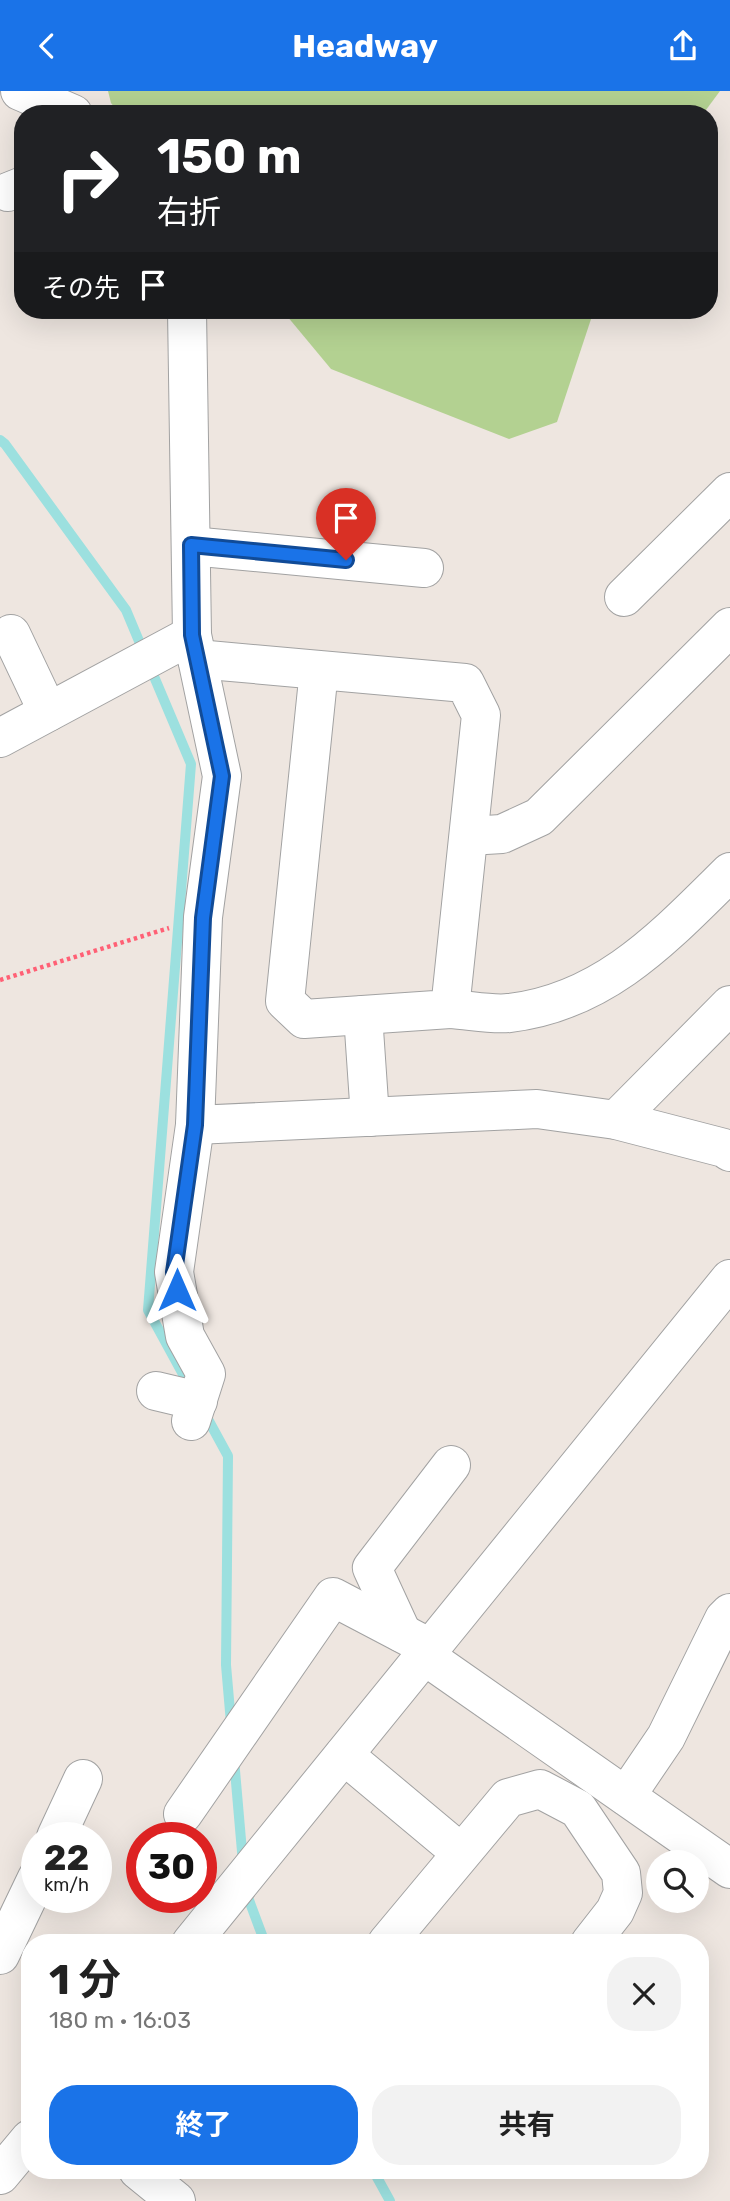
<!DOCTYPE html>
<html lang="ja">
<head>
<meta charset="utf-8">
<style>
  body { margin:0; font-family:Rubik,"Noto Sans JP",sans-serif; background:#f2f2f2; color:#222; height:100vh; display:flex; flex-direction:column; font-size:26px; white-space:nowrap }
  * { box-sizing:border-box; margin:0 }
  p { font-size:23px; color:#767676 }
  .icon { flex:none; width:38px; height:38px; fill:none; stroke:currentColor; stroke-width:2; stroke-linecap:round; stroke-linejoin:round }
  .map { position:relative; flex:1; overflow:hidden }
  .sheet { position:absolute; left:21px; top:1843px; width:688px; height:245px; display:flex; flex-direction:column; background:#fff; border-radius:28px; box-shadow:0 7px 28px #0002 }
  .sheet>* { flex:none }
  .top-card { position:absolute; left:14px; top:14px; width:704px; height:214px; border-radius:28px; box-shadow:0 7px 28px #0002; background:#202124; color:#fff; overflow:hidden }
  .controls { position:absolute; left:646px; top:1759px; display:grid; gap:14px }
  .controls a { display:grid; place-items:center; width:63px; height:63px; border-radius:50%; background:#fff; box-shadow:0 7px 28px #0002; font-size:35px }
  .speed { position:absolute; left:21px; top:1731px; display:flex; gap:14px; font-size:35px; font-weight:700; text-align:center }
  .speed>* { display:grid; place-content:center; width:91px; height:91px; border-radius:50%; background:#fff; box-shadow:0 7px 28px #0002; line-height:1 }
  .speed small { font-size:18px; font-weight:400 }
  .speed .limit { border:10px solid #d22; background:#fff; color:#111 }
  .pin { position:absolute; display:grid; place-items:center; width:60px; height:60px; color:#fff; margin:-72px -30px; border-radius:50% 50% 50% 0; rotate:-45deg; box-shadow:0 0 7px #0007 }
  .pin .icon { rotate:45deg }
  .me { position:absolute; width:77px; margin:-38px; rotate:0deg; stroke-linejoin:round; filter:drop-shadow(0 0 5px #0008) }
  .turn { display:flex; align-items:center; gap:24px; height:147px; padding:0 28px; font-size:32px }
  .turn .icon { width:91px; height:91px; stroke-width:2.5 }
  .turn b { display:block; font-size:49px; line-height:60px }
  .then { display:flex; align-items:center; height:66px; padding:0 28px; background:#0003; gap:14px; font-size:26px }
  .round { display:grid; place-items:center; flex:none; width:74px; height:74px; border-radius:28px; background:#f2f2f2 }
  .overview { display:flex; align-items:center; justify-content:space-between; height:119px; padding:0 28px }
  h1 { font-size:42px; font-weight:700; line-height:52px }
  .cta { display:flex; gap:14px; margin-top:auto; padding:14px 28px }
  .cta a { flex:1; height:80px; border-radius:28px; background:#1a73e8; color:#fff; font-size:28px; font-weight:700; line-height:80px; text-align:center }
  .cta a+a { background:#f2f2f2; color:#222 }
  header { display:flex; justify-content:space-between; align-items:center; height:91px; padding:0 28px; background:#1a73e8; color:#fff; font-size:32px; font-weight:700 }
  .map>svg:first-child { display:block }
</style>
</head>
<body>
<header><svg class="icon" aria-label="back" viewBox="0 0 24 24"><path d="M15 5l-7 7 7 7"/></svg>Headway<svg class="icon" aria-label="share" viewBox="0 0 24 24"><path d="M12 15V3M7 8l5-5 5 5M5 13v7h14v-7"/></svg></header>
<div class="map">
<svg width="730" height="2110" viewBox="0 0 730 2110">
  <rect width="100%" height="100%" fill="#eee6e0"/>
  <!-- forest -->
  <g fill="#b3d191">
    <polygon points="108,0 720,0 703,23 120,23 111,12"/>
    <polygon points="282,219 594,219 557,331 509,348 331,278"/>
  </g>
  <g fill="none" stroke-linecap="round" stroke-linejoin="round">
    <!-- stream -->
    <g stroke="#9ce0df" stroke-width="10">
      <polyline points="0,349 5,353 126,519 144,562"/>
      <polyline points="150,576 191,673 148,1219 190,1296"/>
      <polyline points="204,1321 228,1365 226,1574 231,1632"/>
      <polyline points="234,1668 243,1772"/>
      <polyline points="246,1801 265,1852"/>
      <polyline points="373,2079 390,2110"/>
    </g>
    <!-- minor casing -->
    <g stroke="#a2a2a2" stroke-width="40">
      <g id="minor">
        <polyline points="20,0 73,23"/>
        <polyline points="8,101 23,95"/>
        <polyline points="187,219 192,544 222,685 203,826 195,1034 537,1018 616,1029 724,1057 730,1061"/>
        <polyline points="191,455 424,477"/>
        <polyline points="624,506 730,401"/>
        <polyline points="11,543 48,621"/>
        <polyline points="197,568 465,592 481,624 450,918 304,928 285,910 319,579"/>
        <polyline points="0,647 192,544"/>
        <polyline points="469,745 502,743 539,726 730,536"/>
        <path d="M 450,918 C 469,919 491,924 509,922 C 605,911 665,845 730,781"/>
        <polyline points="363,924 370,1026"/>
        <polyline points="616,1029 730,914"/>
        <polyline points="156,1300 198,1310"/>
        <polyline points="191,1330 206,1283 185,1245 174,1181 195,1034"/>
        <polyline points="402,1542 372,1477 451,1374"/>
        <polyline points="425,1565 730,1778"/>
        <polyline points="344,1664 460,1761"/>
        <polyline points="626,1705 666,1646 724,1528 730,1522"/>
        <polyline points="183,1723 333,1506 432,1558"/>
        <polyline points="56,1746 83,1688"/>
        <polyline points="191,1852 730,1188"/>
        <polyline points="387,1852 508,1707 540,1698 578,1718 621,1782 623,1802 615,1820 590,1852"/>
        <polyline points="0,1864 37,1787"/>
        <polyline points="138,2079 176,2110"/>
        <polyline points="0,2084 30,2048"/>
      </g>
    </g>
    <!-- path -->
    <polyline stroke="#ff6075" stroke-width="4.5" stroke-dasharray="3.5 3.5" stroke-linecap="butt" points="0,889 169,837"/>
    <!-- minor -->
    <use href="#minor" stroke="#fff" stroke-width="38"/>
  </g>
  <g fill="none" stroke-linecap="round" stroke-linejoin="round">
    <!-- route casing -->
    <g stroke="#114b97" stroke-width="18">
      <polyline id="route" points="177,1199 174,1181 195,1034 203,827 222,685 192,544 191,454 346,469"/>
    </g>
    <!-- route -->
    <use href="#route" stroke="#1a73e8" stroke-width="12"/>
  </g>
</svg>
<div class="controls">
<a><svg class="icon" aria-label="search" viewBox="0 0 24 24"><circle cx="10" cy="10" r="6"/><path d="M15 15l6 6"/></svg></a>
</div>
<div class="speed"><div>22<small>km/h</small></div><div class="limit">30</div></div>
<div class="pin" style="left:346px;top:469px;background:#d93025"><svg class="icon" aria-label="arrive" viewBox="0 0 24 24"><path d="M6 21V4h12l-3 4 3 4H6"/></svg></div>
<svg class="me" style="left:177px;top:1199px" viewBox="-20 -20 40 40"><path d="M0-17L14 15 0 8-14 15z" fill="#1a73e8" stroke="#fff" stroke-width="4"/></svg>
<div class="top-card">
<div class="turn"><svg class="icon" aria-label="right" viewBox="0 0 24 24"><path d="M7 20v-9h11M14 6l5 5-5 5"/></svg><div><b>150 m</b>右折</div></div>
<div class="then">その先<svg class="icon" aria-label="arrive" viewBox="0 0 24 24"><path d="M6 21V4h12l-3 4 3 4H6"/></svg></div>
</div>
<section class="sheet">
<div class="overview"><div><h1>1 分</h1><p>180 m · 16:03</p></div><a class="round"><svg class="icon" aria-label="close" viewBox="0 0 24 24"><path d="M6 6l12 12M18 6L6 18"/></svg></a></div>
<div class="cta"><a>終了</a><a>共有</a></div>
</section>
</div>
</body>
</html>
